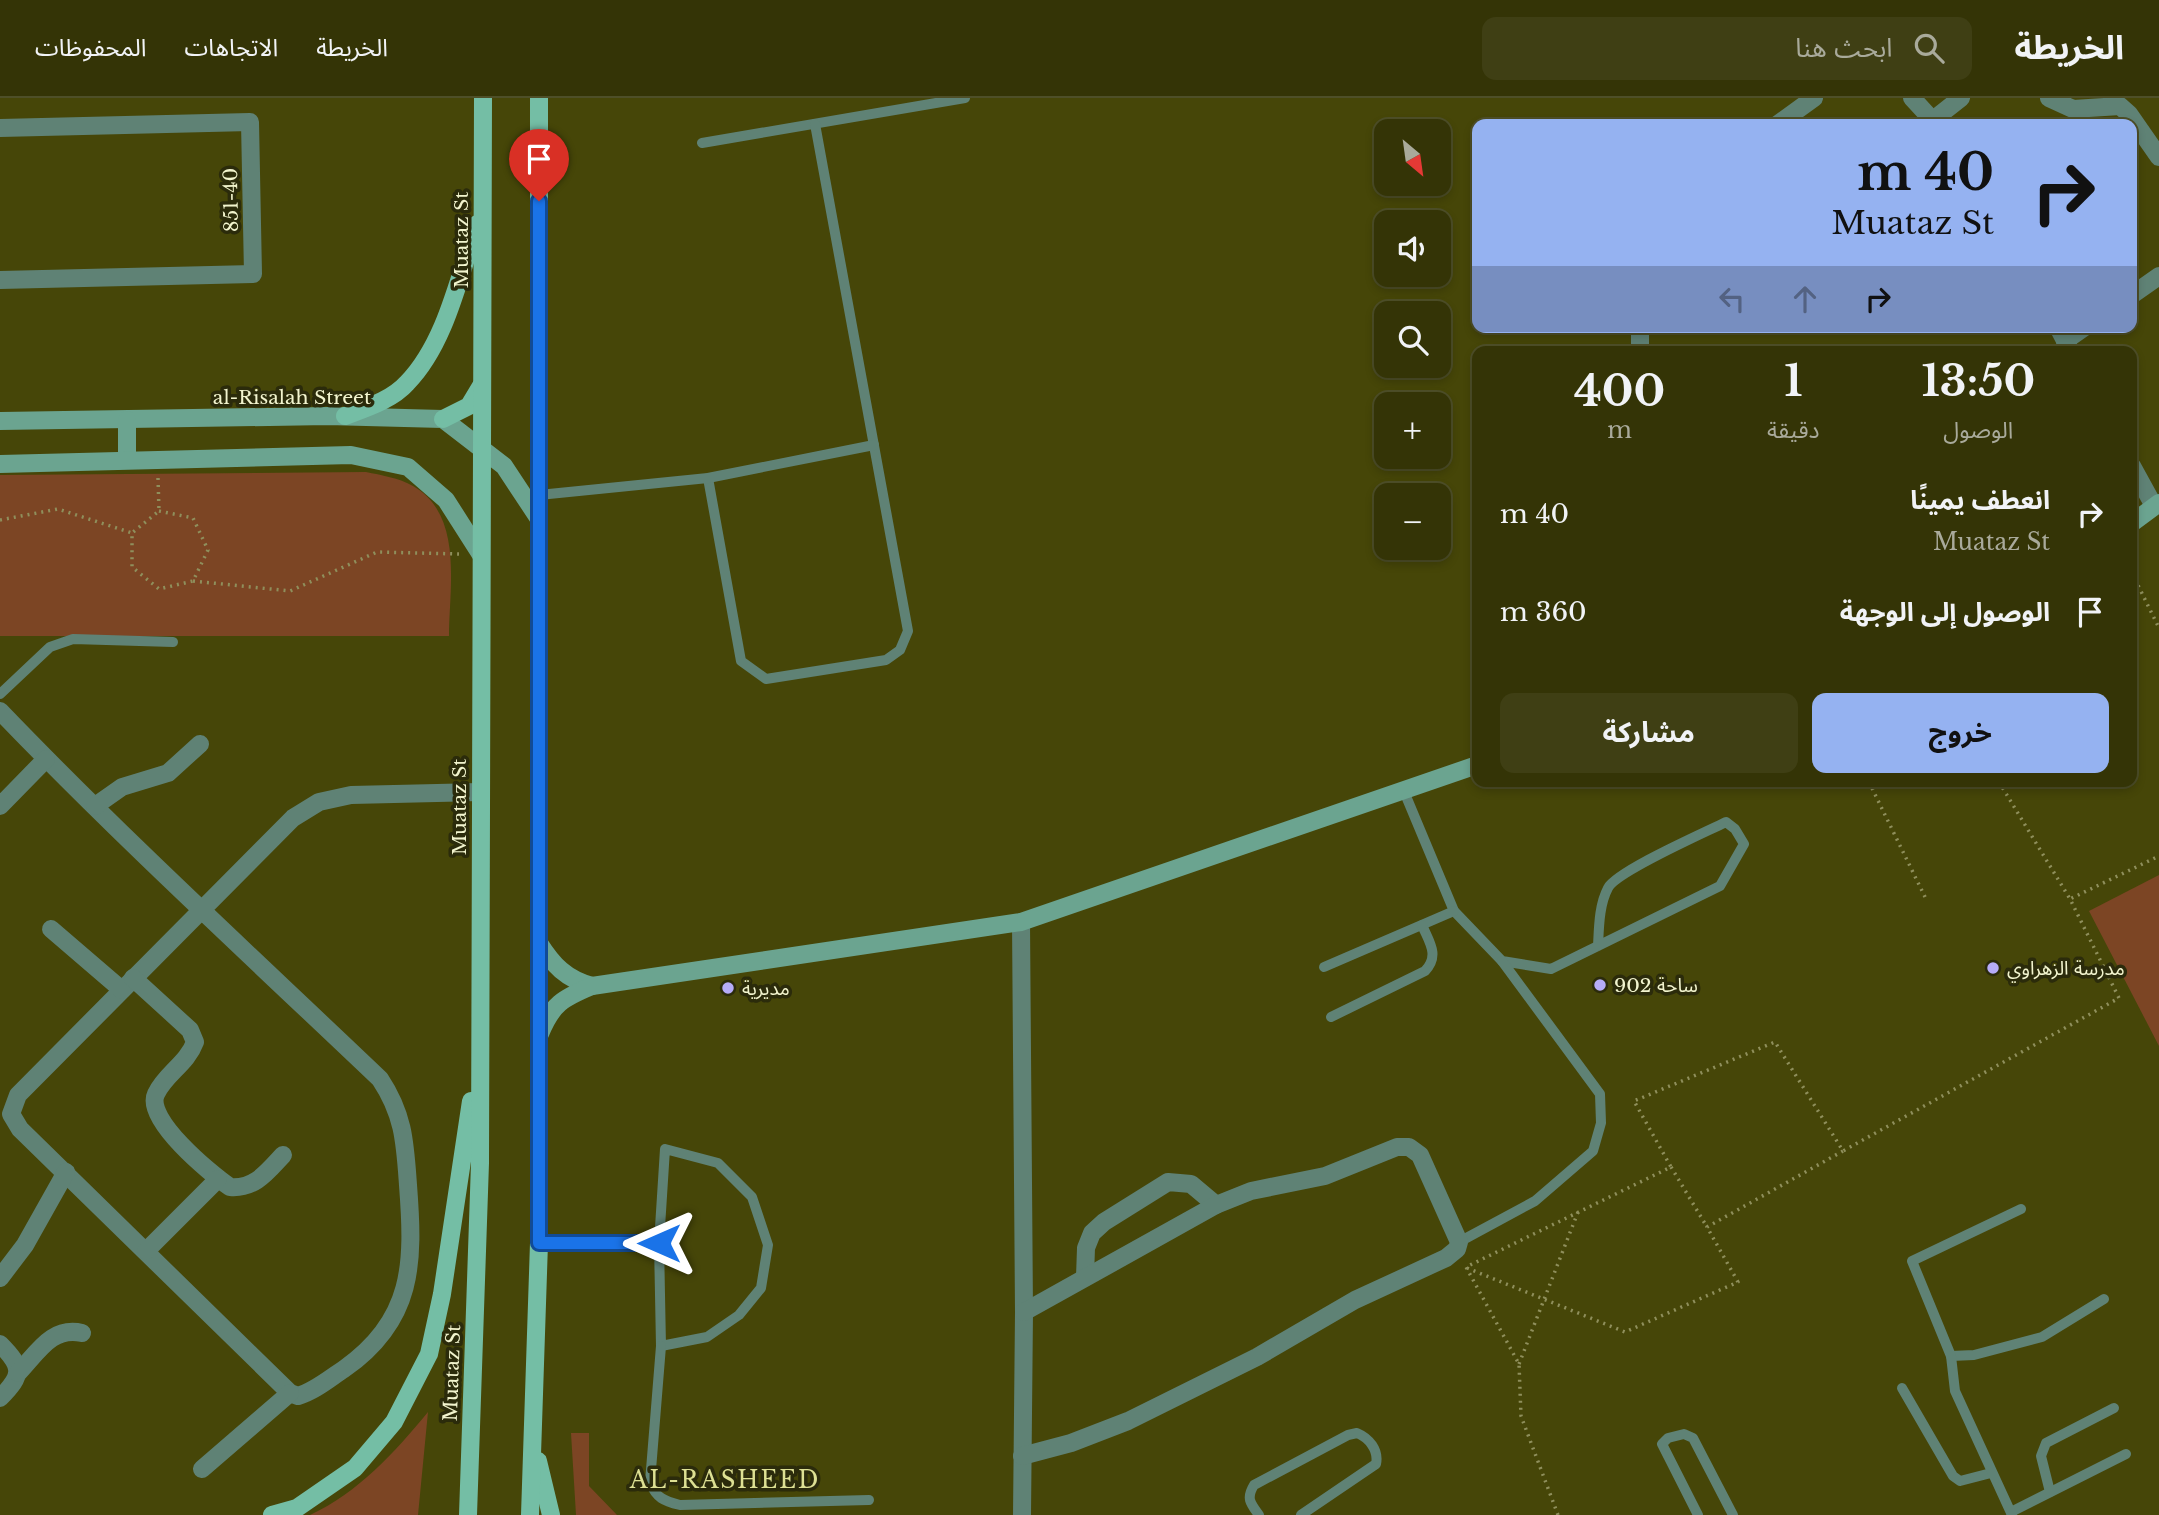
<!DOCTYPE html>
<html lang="ar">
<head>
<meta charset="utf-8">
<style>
  body { margin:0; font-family:"Libre Baskerville","Noto Sans Arabic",serif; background:#3f3f14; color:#f1f3f6; direction:rtl; height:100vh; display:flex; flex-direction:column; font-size:26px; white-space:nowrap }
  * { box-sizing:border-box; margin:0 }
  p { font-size:23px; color:#a9aa9b }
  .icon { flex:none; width:38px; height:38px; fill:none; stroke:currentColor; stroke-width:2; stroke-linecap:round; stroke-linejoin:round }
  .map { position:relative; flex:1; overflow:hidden; direction:ltr }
  .details { position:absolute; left:1472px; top:248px; width:665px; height:441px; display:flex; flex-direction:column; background:#343406; border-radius:14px; box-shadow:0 4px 10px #0003,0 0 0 2px #4e4f28; direction:rtl }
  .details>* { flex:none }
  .banner { position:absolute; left:1472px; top:21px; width:665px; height:214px; border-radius:14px; box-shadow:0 4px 10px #0003,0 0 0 2px #4e4f28; direction:rtl; background:#95b2f1; color:#111; overflow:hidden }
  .needle { width:46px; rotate:151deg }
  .tools { position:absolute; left:1374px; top:21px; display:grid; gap:14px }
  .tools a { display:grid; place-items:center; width:77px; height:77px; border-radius:14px; background:#343406; box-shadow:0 4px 10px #0003,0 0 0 2px #4e4f28; font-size:35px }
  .pin { position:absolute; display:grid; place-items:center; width:60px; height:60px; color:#fff; margin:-72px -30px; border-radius:50% 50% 50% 0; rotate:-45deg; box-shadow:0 0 7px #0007 }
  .pin .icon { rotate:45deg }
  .me { position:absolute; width:77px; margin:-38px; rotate:270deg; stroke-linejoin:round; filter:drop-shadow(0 0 5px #0008) }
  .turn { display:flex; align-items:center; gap:24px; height:147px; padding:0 28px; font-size:32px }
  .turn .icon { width:91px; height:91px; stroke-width:2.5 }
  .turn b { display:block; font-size:49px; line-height:60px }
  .lanes { display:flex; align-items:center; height:66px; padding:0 28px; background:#0003; justify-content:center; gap:35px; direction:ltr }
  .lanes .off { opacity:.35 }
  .eta { display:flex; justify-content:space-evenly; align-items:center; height:119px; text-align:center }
  .eta b { font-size:42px; font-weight:700; line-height:49px }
  .primary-button { display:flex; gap:14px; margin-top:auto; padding:14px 28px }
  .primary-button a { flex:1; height:80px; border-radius:14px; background:#95b2f1; color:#111; font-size:28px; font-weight:700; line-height:80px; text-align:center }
  .primary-button a+a { background:#3f3f14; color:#f1f3f6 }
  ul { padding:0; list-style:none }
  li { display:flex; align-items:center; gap:21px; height:98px; padding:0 28px }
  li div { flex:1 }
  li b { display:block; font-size:26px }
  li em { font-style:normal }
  header { display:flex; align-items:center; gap:42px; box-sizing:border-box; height:98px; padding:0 35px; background:#343406; border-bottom:2px solid #4e4f28 }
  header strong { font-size:33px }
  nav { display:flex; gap:38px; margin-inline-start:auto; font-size:24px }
  .search { width:490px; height:63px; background:#3f3f14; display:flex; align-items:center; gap:18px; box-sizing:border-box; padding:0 24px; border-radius:14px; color:#a9aa9b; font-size:26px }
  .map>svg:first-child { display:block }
</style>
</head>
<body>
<header>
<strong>الخريطة</strong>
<div class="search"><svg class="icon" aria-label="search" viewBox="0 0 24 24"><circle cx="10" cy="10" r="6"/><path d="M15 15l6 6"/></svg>ابحث هنا</div>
<nav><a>الخريطة</a><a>الاتجاهات</a><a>المحفوظات</a></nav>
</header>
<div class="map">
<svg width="2159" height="1417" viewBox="0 0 2159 1417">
  <rect width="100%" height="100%" fill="#464608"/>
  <!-- green -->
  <g fill="#7c4524">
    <path d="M 366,374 C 381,377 399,380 413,388 C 464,417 449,490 449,538 L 0,538 L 0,377 Z"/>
    <polygon points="2159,777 2159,948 2089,813"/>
    <path d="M 428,1314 L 418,1417 L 310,1417 C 359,1394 394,1355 428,1314 Z"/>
    <polygon points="571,1335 589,1335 589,1388 617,1417 576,1417"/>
  </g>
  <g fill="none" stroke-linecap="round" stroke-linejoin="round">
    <!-- path -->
    <g stroke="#8f8f5c" stroke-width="3.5" stroke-dasharray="2 5" stroke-linecap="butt">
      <polyline points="158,380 159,413"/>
      <polygon points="159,413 193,420 208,452 193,483 159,491 132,469 132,435"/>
      <polyline points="0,422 58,411 132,435"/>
      <polyline points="2132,475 2159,530"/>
      <polyline points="193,483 290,493 377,454 459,456"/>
      <polyline points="1869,684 1926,801"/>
      <polyline points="1999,684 2070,801"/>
      <polyline points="1671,1069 1707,1129"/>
      <polyline points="1467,1170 1625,1234 1738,1184 1707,1129 1843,1053"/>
      <polyline points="1519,1266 1578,1114"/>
      <polyline points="1558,1417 1521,1318 1519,1266 1466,1169 1671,1069 1634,1003 1775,944 1843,1053 2119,900 2070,801 2159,758"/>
    </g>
    <!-- lane -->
    <g stroke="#5f8275" stroke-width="10">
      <polyline points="702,45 965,0"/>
      <polyline points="708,380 741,563 766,581 886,562 900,552 908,533 815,26"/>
      <polyline points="539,397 708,380 874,347"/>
      <polyline points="0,596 50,549 73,541 173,544"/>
      <path d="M 1403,691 L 1454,813 L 1502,863 L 1551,871 L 1720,788 L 1744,746 L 1735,731 L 1726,724 C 1704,735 1617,773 1608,790 C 1599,807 1599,829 1598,848"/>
      <polyline points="1324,869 1454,813"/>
      <path d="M 1331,919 L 1425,873 C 1440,857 1429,844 1422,827"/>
      <polygon points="665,1051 718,1065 752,1099 768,1147 761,1190 739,1217 707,1239 661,1248 659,1145"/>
      <polyline points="1459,1144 1535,1103 1593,1053 1601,1025 1600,996 1502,863"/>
      <polyline points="539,1145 659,1145"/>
      <path d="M 661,1248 L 650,1384 C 656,1400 664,1403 680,1407 L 869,1402"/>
      <polyline points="1951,1258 1974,1257 2042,1239 2104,1201"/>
      <polyline points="1902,1290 1953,1378 1960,1383 1991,1375"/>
      <polyline points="2050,1394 2041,1358 2046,1345 2114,1310"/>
      <polyline points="2011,1414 2126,1356"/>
      <path d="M 1259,1417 C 1250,1405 1246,1400 1254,1387 L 1348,1337 L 1357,1335 C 1369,1340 1379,1352 1376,1366 L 1301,1417"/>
      <polyline points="1698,1417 1662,1346 1668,1340 1684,1336 1693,1340 1733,1417"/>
      <polyline points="2012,1417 1955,1293 1951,1258 1912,1163 2021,1111"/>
    </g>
    <!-- street -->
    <g stroke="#5f8275" stroke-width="18">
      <polyline points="1912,0 1936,26"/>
      <polyline points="2049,0 2073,11 2120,8 2129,16 2159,59"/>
      <polyline points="1933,22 1961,0"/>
      <polyline points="1778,26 1814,0"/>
      <polyline points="0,30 250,24 253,176 0,182"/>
      <polyline points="2132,197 2159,178"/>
      <polyline points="1640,229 1640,254"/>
      <polyline points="2058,229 2071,254"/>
      <polyline points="2065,243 2085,229"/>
      <polyline points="2132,368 2154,408"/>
      <path d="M 0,613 C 122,740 252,859 380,981 C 404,1017 405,1045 408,1087 C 414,1165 414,1222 344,1271 C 330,1280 315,1293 298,1298 L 290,1295 L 20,1031 L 11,1016 L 18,997 L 293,720 L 319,704 L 351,697 L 480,694"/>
      <polyline points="0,708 46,661"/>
      <polyline points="95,708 122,689 168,675 200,646"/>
      <polyline points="1021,824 1024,1214 1022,1417"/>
      <polyline points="51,831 122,892"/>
      <path d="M 133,880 L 190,932 L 195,944 C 187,966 165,976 156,996 C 144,1021 211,1076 230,1089 C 255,1091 267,1074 283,1057"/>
      <polyline points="146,1153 218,1081"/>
      <polyline points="1085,1179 1086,1150 1092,1135 1104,1124 1168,1084 1191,1086 1216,1107"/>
      <polyline points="0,1180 25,1147 66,1074"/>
      <path d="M 0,1246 C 23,1269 23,1277 0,1300"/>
      <path d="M 18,1275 C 38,1254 52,1228 82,1235"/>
      <polyline points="1022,1358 1071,1345 1128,1323 1257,1259 1355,1202 1446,1160 1457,1151 1459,1144 1420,1057 1409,1049 1397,1049 1325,1078 1251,1093 1216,1107 1024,1214"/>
      <polyline points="202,1371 290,1295"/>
    </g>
    <!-- secondary -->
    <g stroke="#6ba490" stroke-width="18">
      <polyline points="0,323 328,318 443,321 504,368 539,421"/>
      <polyline points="127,361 127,322"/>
      <polyline points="0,366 351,357 408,369 446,402 481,457"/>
      <polyline points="2132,425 2159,405"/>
      <path d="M 539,845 C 553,867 566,881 592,888"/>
      <path d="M 540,936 C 552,906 563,900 592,888 L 1021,824 L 1477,667"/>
    </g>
    <!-- primary -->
    <g stroke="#74bea5" stroke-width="18">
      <path d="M 345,318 C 366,310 392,302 407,285 C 446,245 459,178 477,126"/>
      <polyline points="443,321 469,308 481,288"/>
      <polyline points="538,1363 551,1417"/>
      <polyline points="272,1417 297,1410 355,1370 394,1324 429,1256 442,1196 471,1003"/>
      <polyline points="468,1417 480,1065 483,0"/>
      <polyline points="530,1417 539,1145 539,0"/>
    </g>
  </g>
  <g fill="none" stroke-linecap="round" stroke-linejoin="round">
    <!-- route casing -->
    <g stroke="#114b97" stroke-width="18">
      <polyline id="route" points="539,103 539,1145 659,1145"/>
    </g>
    <!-- route -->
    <use href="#route" stroke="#1a73e8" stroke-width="12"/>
  </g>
  <!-- markers -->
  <g fill="#b6acf8" stroke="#2b2b0b" stroke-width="2.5">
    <circle cx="1993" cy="870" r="7"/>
    <circle cx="1600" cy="887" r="7"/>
    <circle cx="728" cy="890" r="7"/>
  </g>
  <g text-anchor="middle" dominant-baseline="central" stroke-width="7" stroke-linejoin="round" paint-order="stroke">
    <!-- street labels -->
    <g font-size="19" fill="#f2f4ce" stroke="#2b2b0b">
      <text transform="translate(231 102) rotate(-91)">851-40</text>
      <text transform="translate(461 142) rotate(-90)">Muataz St</text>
      <text x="292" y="299">al-Risalah Street</text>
      <text transform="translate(459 709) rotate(-90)">Muataz St</text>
      <text transform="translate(452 1275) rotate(-88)">Muataz St</text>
    </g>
    <!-- poi labels -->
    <g font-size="19" fill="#f2f4ce" stroke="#2b2b0b" text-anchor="start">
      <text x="2007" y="870">مدرسة الزهراوي</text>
      <text x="1614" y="887">ساحة 902</text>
      <text x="742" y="890">مديرية</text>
    </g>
    <!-- quarter labels -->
    <g font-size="23" letter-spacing="2" fill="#dde093" stroke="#2b2b0b">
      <text x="725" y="1382">AL-RASHEED</text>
    </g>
  </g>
</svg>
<div class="tools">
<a><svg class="needle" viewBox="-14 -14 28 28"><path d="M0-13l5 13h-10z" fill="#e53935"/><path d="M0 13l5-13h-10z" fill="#a9aa9b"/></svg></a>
<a><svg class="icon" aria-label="sound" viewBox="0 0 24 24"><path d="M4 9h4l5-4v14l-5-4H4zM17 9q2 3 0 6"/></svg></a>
<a><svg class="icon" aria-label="search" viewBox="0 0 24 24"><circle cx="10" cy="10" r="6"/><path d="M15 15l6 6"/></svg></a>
<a>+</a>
<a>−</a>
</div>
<div class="pin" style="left:539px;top:103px;background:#d93025"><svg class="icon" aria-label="arrive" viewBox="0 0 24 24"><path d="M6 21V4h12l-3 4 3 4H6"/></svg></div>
<svg class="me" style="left:659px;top:1145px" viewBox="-20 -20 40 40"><path d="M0-17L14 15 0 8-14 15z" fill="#1a73e8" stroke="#fff" stroke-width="4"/></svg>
<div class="banner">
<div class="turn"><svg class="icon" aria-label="right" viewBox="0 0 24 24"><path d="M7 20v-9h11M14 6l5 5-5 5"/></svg><div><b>40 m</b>Muataz St</div></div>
<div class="lanes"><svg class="icon off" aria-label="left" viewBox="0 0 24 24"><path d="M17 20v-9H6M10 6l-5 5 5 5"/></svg><svg class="icon off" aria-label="ahead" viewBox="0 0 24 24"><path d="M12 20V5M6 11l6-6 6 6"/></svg><svg class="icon" aria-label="right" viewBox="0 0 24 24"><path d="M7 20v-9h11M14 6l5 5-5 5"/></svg></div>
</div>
<section class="details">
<div class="eta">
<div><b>13:50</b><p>الوصول</p></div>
<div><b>1</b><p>دقيقة</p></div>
<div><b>400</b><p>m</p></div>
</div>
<ul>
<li><svg class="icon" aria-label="right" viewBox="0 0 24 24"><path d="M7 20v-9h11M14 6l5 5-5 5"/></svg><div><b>انعطف يمينًا</b><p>Muataz St</p></div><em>40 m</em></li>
<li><svg class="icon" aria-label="arrive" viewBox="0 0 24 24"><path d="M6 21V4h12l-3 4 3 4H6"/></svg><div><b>الوصول إلى الوجهة</b></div><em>360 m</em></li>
</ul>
<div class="primary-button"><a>خروج</a><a>مشاركة</a></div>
</section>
</div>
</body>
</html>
